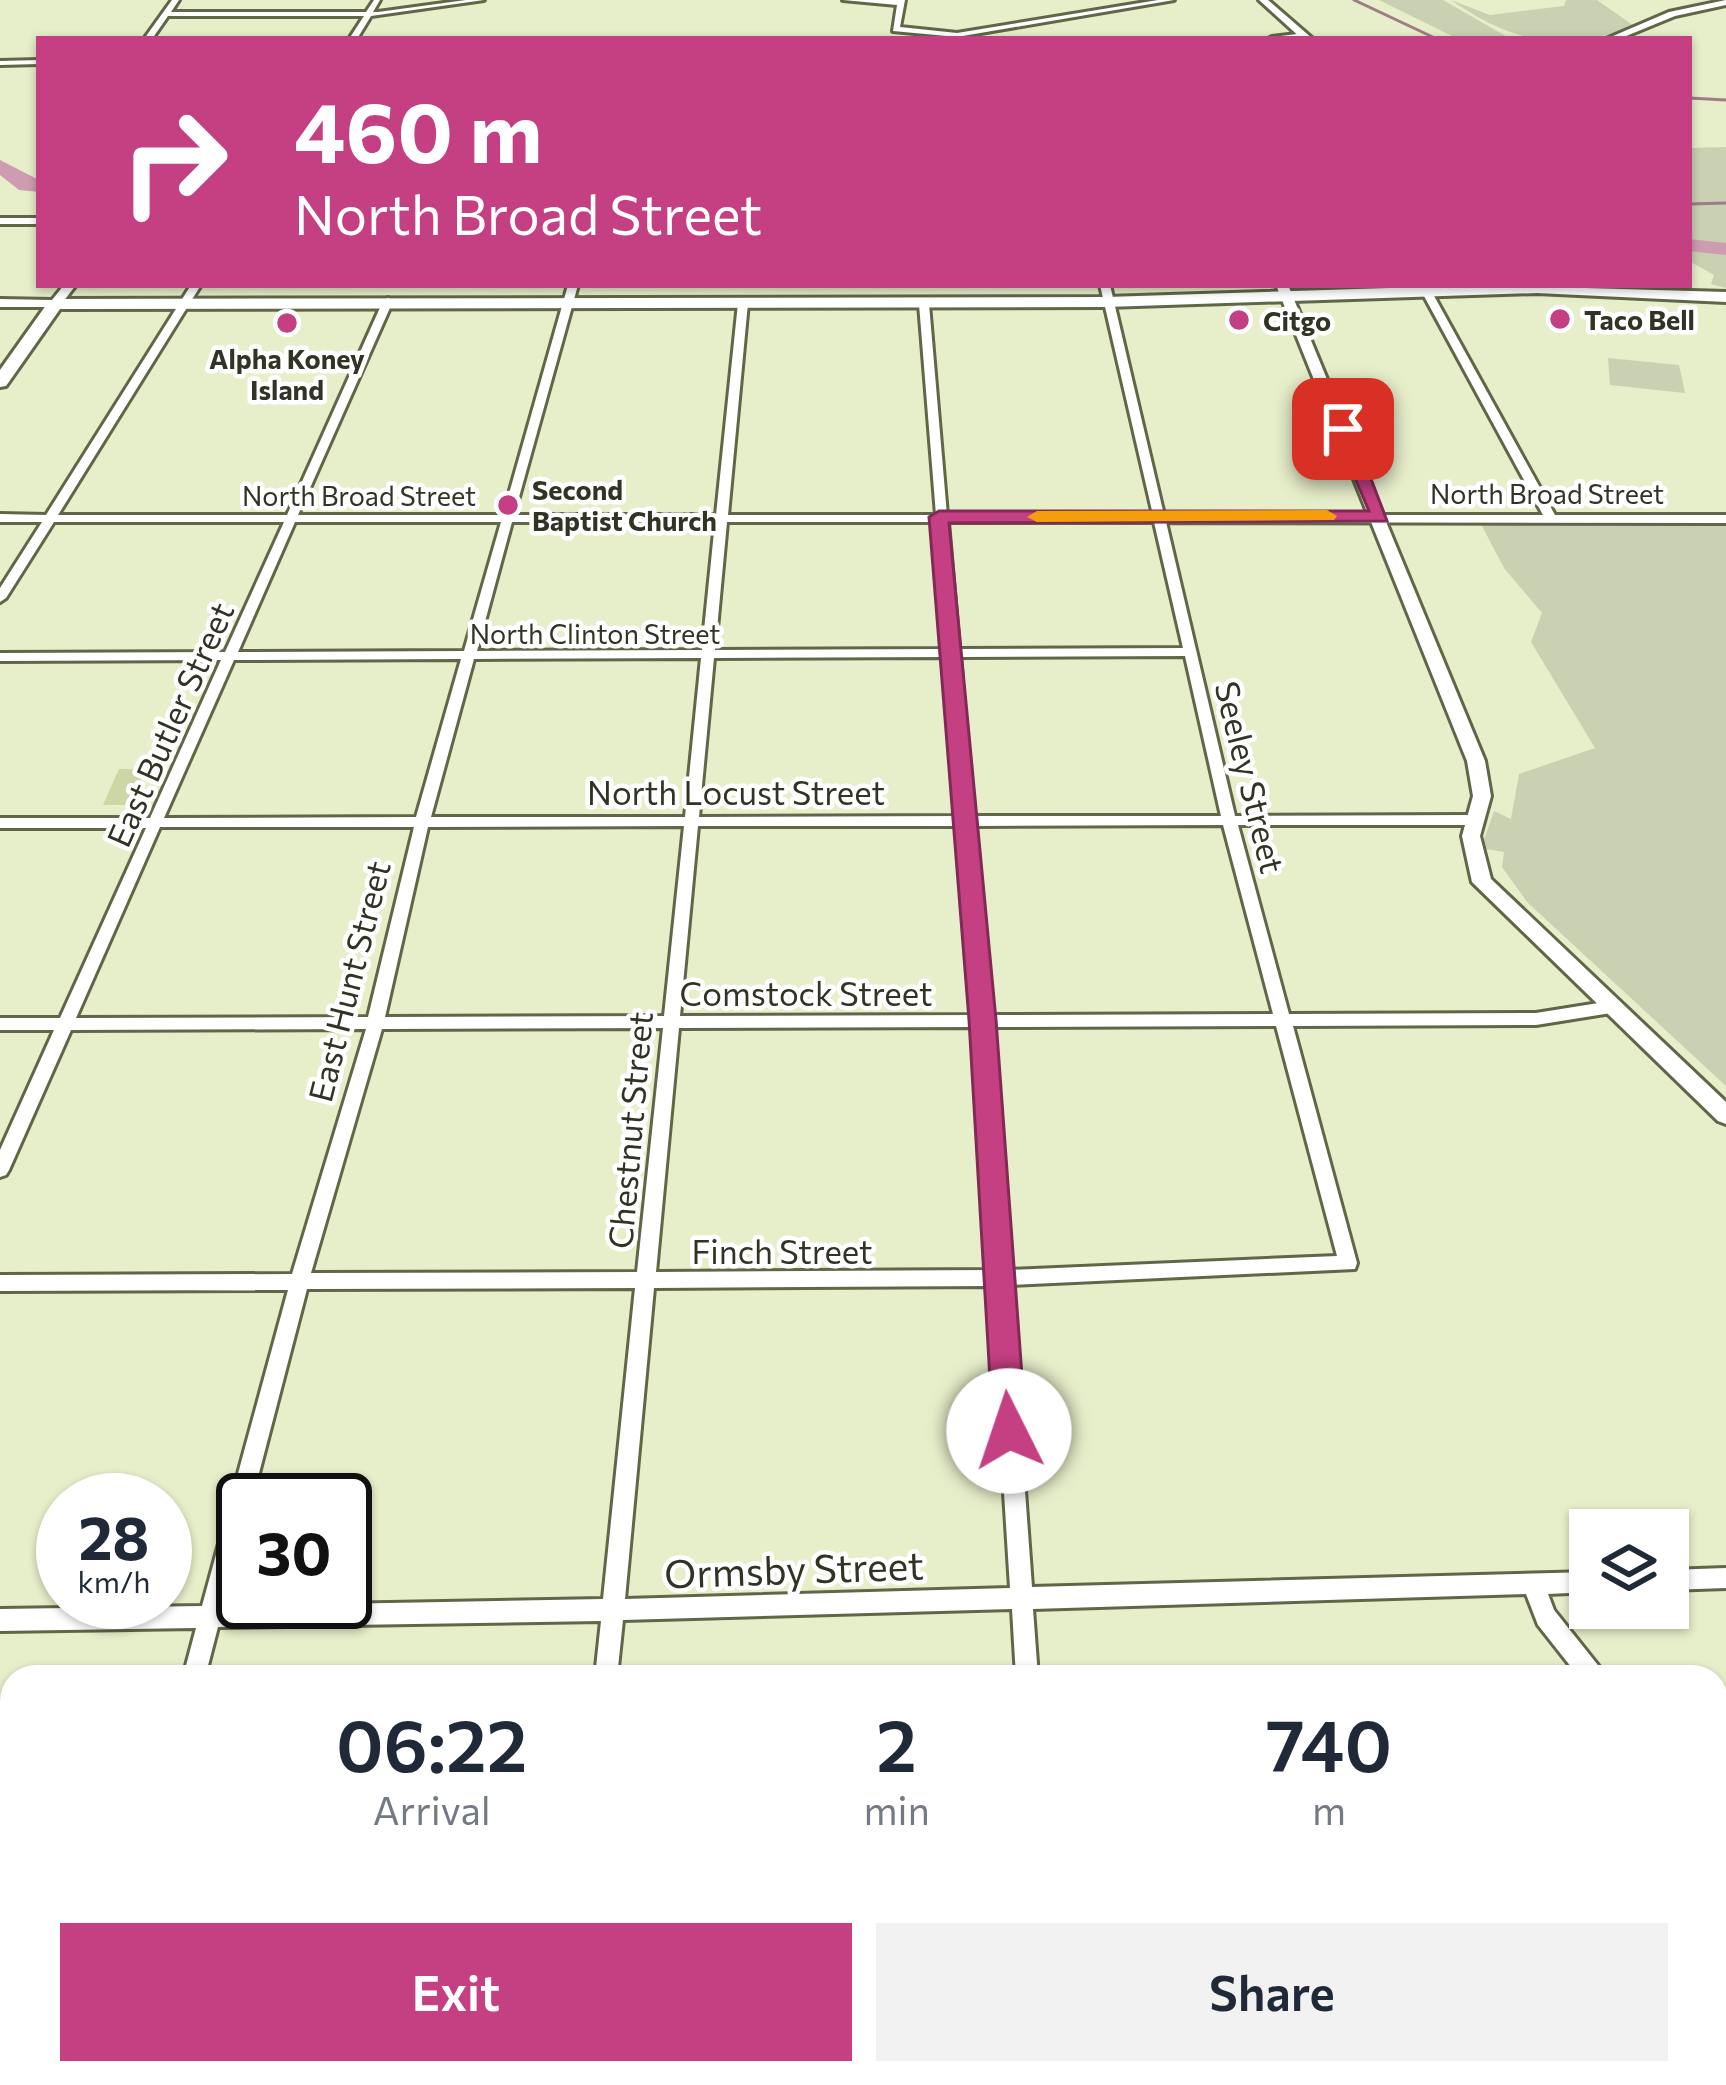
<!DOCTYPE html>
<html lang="en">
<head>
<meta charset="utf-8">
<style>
  body { margin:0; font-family:Commissioner,sans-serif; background:#f2f2f3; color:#1f2937; height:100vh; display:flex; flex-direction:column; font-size:45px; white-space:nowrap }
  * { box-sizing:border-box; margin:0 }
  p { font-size:39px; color:#747a83 }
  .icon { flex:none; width:66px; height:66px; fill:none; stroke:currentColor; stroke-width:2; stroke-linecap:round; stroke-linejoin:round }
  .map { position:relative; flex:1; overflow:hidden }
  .panel { position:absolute; left:0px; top:1665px; width:1728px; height:420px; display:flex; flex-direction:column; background:#fff; border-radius:36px 36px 0 0; box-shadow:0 3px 9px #0004 }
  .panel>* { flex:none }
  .hud { position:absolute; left:36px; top:36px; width:1656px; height:252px; border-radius:0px; box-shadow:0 3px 9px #0004; background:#c54083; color:#fff; overflow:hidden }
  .tools { position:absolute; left:1569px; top:1509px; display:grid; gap:24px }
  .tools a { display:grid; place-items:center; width:120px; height:120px; border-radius:0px; background:#fff; box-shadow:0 3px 9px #0004; font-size:60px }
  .speed { position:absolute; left:36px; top:1473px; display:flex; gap:24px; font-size:60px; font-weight:700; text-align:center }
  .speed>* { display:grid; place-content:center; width:156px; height:156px; border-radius:50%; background:#fff; box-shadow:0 3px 9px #0004; line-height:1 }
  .speed small { font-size:30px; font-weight:400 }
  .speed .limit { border:6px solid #111; border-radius:18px; background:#fff; color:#111 }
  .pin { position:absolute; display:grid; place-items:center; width:102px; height:102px; color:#fff; margin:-51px; border-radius:24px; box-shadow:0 6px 18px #0006 }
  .me { position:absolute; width:132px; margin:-66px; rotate:356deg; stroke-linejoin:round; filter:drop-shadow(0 0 9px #0008) }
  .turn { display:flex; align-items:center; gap:42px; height:252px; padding:0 60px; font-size:54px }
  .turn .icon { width:156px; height:156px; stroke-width:2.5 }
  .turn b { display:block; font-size:84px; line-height:102px }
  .eta { display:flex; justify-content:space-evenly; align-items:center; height:204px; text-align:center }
  .eta b { font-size:72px; font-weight:600; line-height:84px }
  .action { display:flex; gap:24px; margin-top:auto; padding:24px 60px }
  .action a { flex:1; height:138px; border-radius:0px; background:#c54083; color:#fff; font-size:48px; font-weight:600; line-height:138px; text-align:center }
  .action a+a { background:#f2f2f3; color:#1f2937 }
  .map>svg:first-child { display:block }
</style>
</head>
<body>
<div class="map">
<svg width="1726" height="2085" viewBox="0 0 1726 2085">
  <rect width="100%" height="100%" fill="#e7eeca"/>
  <!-- green -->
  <g fill="#cad0b2">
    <polygon points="1379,0 1443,0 1511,39 1454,37"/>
    <path d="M 1451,0 L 1490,15 L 1564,6 L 1566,0 L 1597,0 L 1634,26 C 1564,53 1512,43 1451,0 Z"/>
    <polygon points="1726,147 1726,288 1711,284 1714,275 1689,261 1689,148"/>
    <polygon points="1608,358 1679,365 1685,393 1610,385"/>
    <polygon points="1480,522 1726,524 1726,1086 1527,902 1502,867 1504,852 1481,848 1494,811 1511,819 1519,774 1595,748 1531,642 1542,613 1504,568"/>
  </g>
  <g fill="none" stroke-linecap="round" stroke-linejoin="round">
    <!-- stream-far1 -->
    <g stroke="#9f7c86" stroke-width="3">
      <polyline points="1354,0 1437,39"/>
      <polyline points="1689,98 1726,100"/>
      <polyline points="1689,204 1726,203"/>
    </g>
    <!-- stream -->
    <polyline stroke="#9f7c86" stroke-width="4.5" points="1689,241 1702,246"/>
    <!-- river -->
    <g fill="#ce9cb0" fill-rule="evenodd">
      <polygon points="0,160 39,180 39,192 19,190 0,175"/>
      <polygon points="1689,239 1726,243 1726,255 1689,251"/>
    </g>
  </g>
  <!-- building -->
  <polygon fill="#cdd6a5" points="119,769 146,769 130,805 103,805"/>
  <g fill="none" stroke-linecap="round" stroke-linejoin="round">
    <!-- minor casing -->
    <g stroke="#606647" stroke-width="6">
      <g id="minor">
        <polygon points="172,0 179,0 171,12 366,12 374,0 380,0 373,12 378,12 466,0 484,0 371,16 357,39 349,39 364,16 168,16 152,39 144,39"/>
        <polygon points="843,0 905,0 900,27 957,33 1158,0 1174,0 957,37 893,31 897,5"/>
        <polygon points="1305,33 1302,37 1268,39 1272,37"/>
        <polygon points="39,60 39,64 0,65 0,61"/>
        <path d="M 191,285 L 201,285 L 58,515 L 287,515 L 383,301 L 388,298 L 393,301 L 298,515 L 503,515 L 568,285 L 578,285 L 514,515 L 716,515 L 738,303 L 743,300 L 748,303 L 728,515 L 936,515 L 919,304 L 924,301 L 929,304 L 947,515 L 1153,515 L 1100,285 L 1110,285 L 1164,515 L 1543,515 L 1418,285 L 1428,285 L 1555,515 L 1726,515 L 1726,523 L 1166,522 L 1235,816 L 1472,815 L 1479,820 L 1472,825 L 1238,825 L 1289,1014 L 1536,1013 L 1611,1001 L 1619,1007 L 1611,1013 L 1536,1025 L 1293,1026 L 1357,1263 L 1355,1269 L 1010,1285 L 1032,1587 L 1590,1572 L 1590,1592 L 1548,1594 L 1554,1610 L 1601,1669 L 1604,1677 L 1579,1677 L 1538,1625 L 1526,1594 L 1033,1609 L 1038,1677 L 1016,1677 L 1012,1609 L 623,1620 L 617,1677 L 595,1677 L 601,1621 L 218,1627 L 205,1677 L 183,1677 L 196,1628 L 0,1631 L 0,1609 L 202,1606 L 288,1290 L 0,1291 L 0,1275 L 292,1274 L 366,1029 L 71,1030 L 9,1170 L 6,1175 L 0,1177 L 0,1150 L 54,1030 L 0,1030 L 0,1018 L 60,1018 L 146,828 L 0,828 L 0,818 L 150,818 L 221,660 L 0,661 L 0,653 L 225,652 L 284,522 L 54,522 L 6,598 L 0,602 L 0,588 L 42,522 L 0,522 L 0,514 L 46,515 ZM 295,522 L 501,522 L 464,651 L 238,652 ZM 512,522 L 715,522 L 702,650 L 477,651 ZM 727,522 L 936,522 L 946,649 L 715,650 ZM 948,522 L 1154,522 L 1183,648 L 959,649 ZM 1185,656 L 1221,816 L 973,816 L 960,657 ZM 947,657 L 959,816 L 699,817 L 714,658 ZM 701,658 L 685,817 L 431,817 L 474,659 ZM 461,659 L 416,817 L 164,818 L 234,660 ZM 1223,825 L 1273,1014 L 991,1015 L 974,826 ZM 684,826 L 664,1016 L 385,1017 L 428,827 ZM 698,826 L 960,826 L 974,1015 L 680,1016 ZM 160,827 L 414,827 L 368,1017 L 76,1018 ZM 1276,1026 L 1337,1256 L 1009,1270 L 992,1027 ZM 975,1027 L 990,1270 L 656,1272 L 679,1028 ZM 663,1028 L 637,1272 L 311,1273 L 382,1029 ZM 991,1286 L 1010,1588 L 625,1599 L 654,1288 ZM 635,1288 L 603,1599 L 224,1606 L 243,1532 L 243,1500 L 252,1500 L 307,1289 Z"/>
        <polygon points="1726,1568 1726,1588 1668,1590 1668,1570"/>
        <polygon points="1716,1825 1726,1831 1726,1863 1716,1857"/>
        <rect x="1716" y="2037" width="10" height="26"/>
        <polygon points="74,2073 100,2073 97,2085 71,2085"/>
        <polygon points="455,2073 909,2073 905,2082 898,2085 444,2085 448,2076"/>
        <polygon points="1045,2073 1071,2073 1072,2085 1046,2085"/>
      </g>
    </g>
    <!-- tertiary casing -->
    <g stroke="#606647" stroke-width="6">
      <g id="tertiary">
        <polygon points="1259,0 1268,0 1313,39 1302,39"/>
        <polygon points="1726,0 1726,5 1675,16 1619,39 1606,39 1669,12"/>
        <rect x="0" y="218" width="39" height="6"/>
        <polygon points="64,285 76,285 59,307 0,307 0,299 52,300"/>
        <polygon points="1276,285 1288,285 1485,761 1491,796 1480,836 1491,879 1726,1102 1726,1124 1718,1121 1472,882 1462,836 1473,796 1467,761"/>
      </g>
    </g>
    <!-- primary casing -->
    <g stroke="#606647" stroke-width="6">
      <polygon id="primary" points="1484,285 1726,292 1726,302 1537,293 1106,307 60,309 6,386 0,387 0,370 49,301 55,299 1106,297"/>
    </g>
    <!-- minor -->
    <use href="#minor" fill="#fff" fill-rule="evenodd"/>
    <!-- tertiary -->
    <use href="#tertiary" fill="#fff" fill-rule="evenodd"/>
    <!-- primary -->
    <use href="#primary" fill="#fff" fill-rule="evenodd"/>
  </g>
  <!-- route -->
  <polygon fill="#c54083" stroke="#802a55" stroke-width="3" points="1343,424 1352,429 1387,521 949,523 996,1020 1026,1431 1021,1441 1009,1446 997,1441 993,1431 969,1020 929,517 939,511 1369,511 1334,429"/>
  <!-- slow -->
  <polygon fill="#f59e0b" points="1327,510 1337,516 1334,520 1037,522 1027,517 1037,511"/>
  <!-- markers -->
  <g fill="#c54083" stroke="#fff" stroke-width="4.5">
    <circle cx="1560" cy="319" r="12"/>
    <circle cx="1239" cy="320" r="12"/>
    <circle cx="287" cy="323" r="12"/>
    <circle cx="508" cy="505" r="12"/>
  </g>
  <g text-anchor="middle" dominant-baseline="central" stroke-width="9" stroke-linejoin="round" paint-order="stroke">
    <!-- far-poi labels -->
    <g font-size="27" font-weight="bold" fill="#313325" stroke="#fff" text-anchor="start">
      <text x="1584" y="319">Taco Bell</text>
      <text x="1263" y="320">Citgo</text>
      <text x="287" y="358" text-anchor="middle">Alpha Koney<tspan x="287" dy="31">Island</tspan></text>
      <text x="532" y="489">Second<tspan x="532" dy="31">Baptist Church</tspan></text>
    </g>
    <!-- far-street labels -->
    <g font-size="27" fill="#313325" stroke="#fff">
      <text x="1547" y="493">North Broad Street</text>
      <text x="359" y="495">North Broad Street</text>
      <text x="595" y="633">North Clinton Street</text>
    </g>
    <!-- street labels -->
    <g font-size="33" fill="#313325" stroke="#fff">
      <text transform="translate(169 724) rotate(-66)">East Butler Street</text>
      <text transform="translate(1251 777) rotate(76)">Seeley Street</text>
      <text x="736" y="791">North Locust Street</text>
      <text transform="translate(348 981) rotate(-76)">East Hunt Street</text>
      <text x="806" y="992">Comstock Street</text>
      <text transform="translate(629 1130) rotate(-85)">Chestnut Street</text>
      <text x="782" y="1250">Finch Street</text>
    </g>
    <!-- near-street labels -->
    <g font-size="39" fill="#313325" stroke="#fff">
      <text transform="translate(794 1568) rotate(-2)">Ormsby Street</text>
    </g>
  </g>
</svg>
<div class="tools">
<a><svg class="icon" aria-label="layers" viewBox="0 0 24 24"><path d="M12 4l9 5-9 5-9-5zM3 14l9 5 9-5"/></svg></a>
</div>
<div class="speed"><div>28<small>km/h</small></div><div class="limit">30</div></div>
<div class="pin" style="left:1343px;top:429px;background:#d93025"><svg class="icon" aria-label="arrive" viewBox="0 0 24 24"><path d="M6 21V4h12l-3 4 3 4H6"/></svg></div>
<svg class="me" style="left:1009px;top:1431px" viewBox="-20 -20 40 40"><circle r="19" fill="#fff"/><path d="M0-13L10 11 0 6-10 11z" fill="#c54083"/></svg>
<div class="hud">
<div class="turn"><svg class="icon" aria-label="right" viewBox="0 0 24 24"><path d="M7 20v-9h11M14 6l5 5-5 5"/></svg><div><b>460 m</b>North Broad Street</div></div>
</div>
<section class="panel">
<div class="eta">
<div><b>06:22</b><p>Arrival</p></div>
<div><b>2</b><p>min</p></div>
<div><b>740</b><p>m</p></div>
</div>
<div class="action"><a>Exit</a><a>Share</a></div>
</section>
</div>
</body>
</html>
